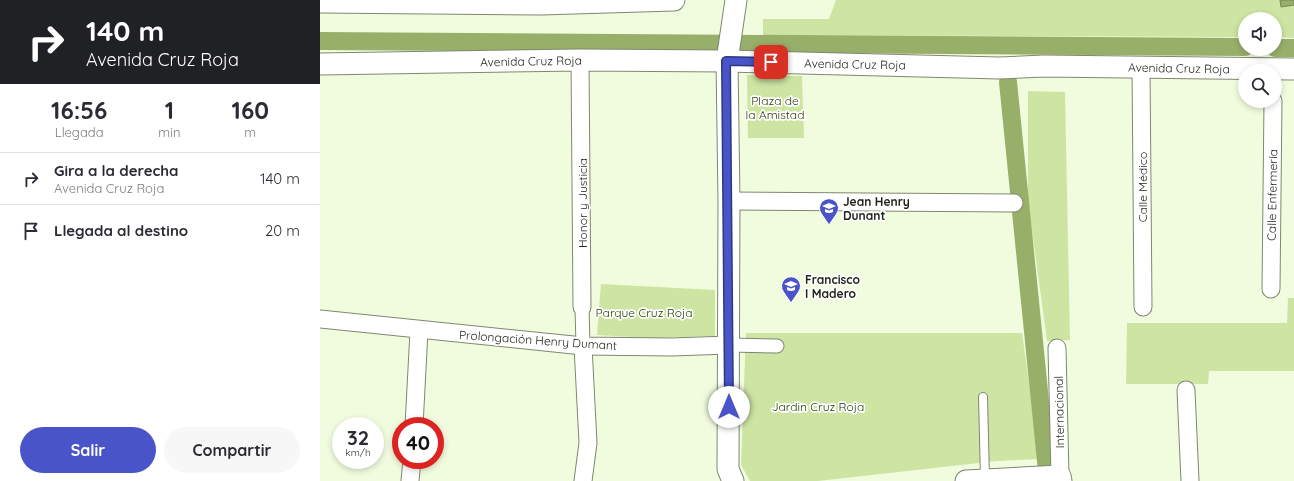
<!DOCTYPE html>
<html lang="es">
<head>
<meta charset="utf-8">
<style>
  body { margin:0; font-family:Quicksand,sans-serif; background:#f7f7f7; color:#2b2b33; height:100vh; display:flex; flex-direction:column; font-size:15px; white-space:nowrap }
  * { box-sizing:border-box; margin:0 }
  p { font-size:13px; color:#7c7c81 }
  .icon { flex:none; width:22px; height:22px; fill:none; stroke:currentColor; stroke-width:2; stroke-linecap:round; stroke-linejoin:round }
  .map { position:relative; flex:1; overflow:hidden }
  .drawer { display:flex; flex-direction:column; background:#fff; width:320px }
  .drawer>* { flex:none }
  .banner { background:#202124; color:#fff; overflow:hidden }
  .controls { position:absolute; left:918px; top:12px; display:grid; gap:8px }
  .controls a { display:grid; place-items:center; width:44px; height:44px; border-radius:50%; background:#fff; box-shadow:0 2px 6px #0003; font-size:20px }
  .speed { position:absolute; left:12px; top:417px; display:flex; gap:8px; font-size:20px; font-weight:700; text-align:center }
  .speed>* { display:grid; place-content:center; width:52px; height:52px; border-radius:50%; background:#fff; box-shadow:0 2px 6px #0003; line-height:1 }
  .speed small { font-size:10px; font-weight:400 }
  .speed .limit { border:6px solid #d22; background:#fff; color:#111 }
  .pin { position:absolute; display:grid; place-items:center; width:34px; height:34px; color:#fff; margin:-17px; border-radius:8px; box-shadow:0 2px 6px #0006 }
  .me { position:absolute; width:44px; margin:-22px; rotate:0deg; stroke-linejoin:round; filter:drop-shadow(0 0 3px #0008) }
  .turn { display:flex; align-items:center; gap:14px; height:84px; padding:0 20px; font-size:18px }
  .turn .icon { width:52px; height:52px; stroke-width:2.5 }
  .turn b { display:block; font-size:28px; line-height:34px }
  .eta { display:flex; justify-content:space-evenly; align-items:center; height:68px; text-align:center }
  .eta b { font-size:24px; font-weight:700; line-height:28px }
  .primary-button { display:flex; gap:8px; margin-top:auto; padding:8px 20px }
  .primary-button a { flex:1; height:46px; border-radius:24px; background:#4954c9; color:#fff; font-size:16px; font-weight:700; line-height:46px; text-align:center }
  .primary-button a+a { background:#f7f7f7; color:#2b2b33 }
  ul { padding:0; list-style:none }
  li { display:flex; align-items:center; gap:12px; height:52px; padding:0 20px; border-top:1px solid #e1e1e2 }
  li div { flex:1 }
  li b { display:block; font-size:15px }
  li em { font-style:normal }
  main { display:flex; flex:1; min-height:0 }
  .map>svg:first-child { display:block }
</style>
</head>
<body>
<main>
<section class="drawer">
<div class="banner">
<div class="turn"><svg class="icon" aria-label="right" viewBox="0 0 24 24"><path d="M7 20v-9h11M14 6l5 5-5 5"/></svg><div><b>140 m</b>Avenida Cruz Roja</div></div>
</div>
<div class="eta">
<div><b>16:56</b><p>Llegada</p></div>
<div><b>1</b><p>min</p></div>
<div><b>160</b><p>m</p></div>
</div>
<ul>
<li><svg class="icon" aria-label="right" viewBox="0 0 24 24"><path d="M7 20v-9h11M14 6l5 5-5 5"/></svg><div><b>Gira a la derecha</b><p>Avenida Cruz Roja</p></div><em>140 m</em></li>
<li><svg class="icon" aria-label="arrive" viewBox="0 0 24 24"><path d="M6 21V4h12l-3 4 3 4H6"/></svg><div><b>Llegada al destino</b></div><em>20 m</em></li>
</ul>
<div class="primary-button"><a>Salir</a><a>Compartir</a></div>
</section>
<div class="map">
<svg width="974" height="481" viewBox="0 0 974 481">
  <rect width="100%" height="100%" fill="#f1fcdf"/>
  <!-- green -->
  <g fill="#cde4a3">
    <polygon points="516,0 974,0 974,38 955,37 955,19 925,19 925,37 443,35 443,19 509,19"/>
    <polygon points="427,75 482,76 484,138 428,138"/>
    <polygon points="708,91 745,92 750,340 727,341 708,200"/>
    <polygon points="281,284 395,290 395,336 332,338 277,335"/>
    <polygon points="968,298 974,298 974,371 889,371 888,384 806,384 807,323 967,323"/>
    <polygon points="426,333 702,333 720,459 677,461 498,481 430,481 421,465"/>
  </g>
  <!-- water -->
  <polygon fill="#98af6a" stroke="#748552" points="960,0 974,0 974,5 961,7"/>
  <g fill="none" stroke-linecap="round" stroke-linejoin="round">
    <!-- canal -->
    <g stroke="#98af6a" stroke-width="18">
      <polyline points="0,41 925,47"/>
      <polyline points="955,48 974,48"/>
      <polyline points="688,82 728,481"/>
    </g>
    <!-- service casing -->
    <g stroke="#7f886f" stroke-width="10">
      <polyline id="service" points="663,397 665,479"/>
    </g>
    <!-- pedestrian casing -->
    <g stroke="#7f886f" stroke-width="15">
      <g id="pedestrian">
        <polyline points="262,307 263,346"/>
        <polyline points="409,345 457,346"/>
      </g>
    </g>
    <!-- minor casing -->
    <g stroke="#7f886f" stroke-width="19">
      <g id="minor">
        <polyline points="260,60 262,307"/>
        <polyline points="821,67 823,307"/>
        <polyline points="409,201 694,203"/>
        <polyline points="951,289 953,101"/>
        <polyline points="0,319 263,346 352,347 409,345"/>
        <polyline points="263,346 268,443 263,481"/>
        <polyline points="737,348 740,476"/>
        <polyline points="866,390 870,481"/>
        <polyline points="94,426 99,331"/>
        <polyline points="90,481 92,460"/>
      </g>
    </g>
    <!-- tertiary casing -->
    <g stroke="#7f886f" stroke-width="23">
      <g id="tertiary">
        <polyline points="0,2 221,4 354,0"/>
        <polyline points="0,64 260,60 407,61 679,68 724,66 974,69"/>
        <polyline points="413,481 408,469 409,201 407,61 416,0"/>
        <polyline points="646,481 740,476 741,481"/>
      </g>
    </g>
    <!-- service -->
    <use href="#service" stroke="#fff" stroke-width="8"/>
    <!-- pedestrian -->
    <use href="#pedestrian" stroke="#fff" stroke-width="13"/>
    <!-- minor -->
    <use href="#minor" stroke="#fff" stroke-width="17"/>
    <!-- tertiary -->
    <use href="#tertiary" stroke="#fff" stroke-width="21"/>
  </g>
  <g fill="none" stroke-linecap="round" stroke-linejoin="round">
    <!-- route casing -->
    <g stroke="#2f3783" stroke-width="10">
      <polyline id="route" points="409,407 406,61 451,62"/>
    </g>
    <!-- route -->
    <use href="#route" stroke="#4954c9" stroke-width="7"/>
  </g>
  <!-- icons -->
  <defs>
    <g id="school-pin" transform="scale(1)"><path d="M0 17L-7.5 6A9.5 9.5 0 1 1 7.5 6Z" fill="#4954c9" stroke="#fff"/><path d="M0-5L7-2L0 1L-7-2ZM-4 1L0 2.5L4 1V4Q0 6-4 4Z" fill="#fff"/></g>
  </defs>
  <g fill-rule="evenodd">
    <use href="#school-pin" x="509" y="208"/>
    <use href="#school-pin" x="471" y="286"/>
  </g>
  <g text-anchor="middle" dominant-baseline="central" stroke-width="3.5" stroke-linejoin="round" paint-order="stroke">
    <!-- street labels -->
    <g font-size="12" fill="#202419" stroke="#fff">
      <text transform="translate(211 61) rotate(-1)">Avenida Cruz Roja</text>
      <text transform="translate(535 64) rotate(1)">Avenida Cruz Roja</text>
      <text transform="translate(859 68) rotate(1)">Avenida Cruz Roja</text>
      <text transform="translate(822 187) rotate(-90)">Calle Médico</text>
      <text transform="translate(952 195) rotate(-89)">Calle Enfermería</text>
      <text transform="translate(262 203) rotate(-90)">Honor y Justicia</text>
      <text transform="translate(218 340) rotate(4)">Prolongación Henry Dumant</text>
      <text transform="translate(739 412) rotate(-91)">Internacional</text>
    </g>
    <!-- park labels -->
    <g font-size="12" fill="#2c3a04" stroke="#fff">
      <text x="455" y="100">Plaza de<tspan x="455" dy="14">la Amistad</tspan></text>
      <text x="324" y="312">Parque Cruz Roja</text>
      <text x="498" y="406">Jardin Cruz Roja</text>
    </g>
    <!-- poi labels -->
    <g font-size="12" font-weight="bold" fill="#202419" stroke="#fff" text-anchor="start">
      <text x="523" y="201">Jean Henry<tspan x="523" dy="14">Dunant</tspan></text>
      <text x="485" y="279">Francisco<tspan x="485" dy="14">I Madero</tspan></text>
    </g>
  </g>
</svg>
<div class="controls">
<a><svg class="icon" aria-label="sound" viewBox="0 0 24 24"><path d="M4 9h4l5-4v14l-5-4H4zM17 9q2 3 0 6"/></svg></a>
<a><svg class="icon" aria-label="search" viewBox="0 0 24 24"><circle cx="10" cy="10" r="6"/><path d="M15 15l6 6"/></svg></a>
</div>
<div class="speed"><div>32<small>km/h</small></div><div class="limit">40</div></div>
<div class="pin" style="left:451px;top:62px;background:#d93025"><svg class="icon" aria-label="arrive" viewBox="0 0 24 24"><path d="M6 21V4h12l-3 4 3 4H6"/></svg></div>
<svg class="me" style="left:409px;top:407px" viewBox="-20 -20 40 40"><circle r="19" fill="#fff"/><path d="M0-13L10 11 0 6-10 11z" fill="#4954c9"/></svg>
</div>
</main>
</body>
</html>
